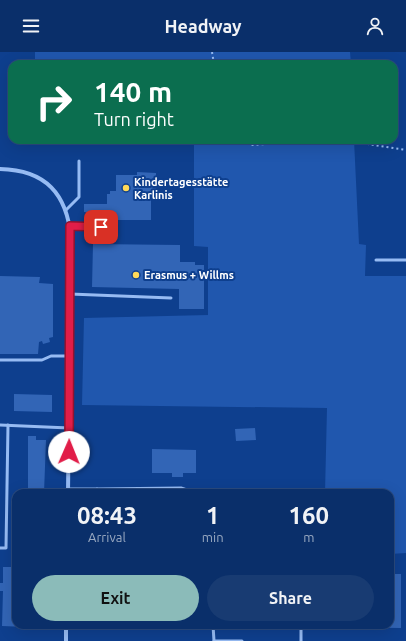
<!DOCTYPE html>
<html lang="en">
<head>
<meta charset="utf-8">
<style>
  body { margin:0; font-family:Ubuntu,sans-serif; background:#183b72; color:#f1f3f6; height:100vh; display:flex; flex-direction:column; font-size:15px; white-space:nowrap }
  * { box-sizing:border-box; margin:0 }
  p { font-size:13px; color:#99a9c1 }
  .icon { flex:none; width:22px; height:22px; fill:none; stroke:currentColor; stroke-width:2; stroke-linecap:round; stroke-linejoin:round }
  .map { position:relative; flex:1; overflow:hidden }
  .sheet { position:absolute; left:12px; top:437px; width:382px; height:140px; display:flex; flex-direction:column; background:#0a2f6a; border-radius:12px; box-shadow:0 4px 16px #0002,0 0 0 1px #2a4a7e }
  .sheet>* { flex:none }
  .hud { position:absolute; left:8px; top:8px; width:390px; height:84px; border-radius:12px; box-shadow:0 4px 16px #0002,0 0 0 1px #2a4a7e; background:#0b6e4f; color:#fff; overflow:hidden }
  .pin { position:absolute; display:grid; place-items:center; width:34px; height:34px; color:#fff; margin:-17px; border-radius:8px; box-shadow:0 2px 6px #0006 }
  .me { position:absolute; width:44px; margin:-22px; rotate:1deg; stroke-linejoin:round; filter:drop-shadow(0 0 3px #0008) }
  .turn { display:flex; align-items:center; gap:14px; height:84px; padding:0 20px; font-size:18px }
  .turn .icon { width:52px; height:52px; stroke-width:2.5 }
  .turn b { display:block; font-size:28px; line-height:34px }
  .eta { display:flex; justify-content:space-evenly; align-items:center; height:68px; text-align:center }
  .eta b { font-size:24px; font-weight:700; line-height:28px }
  .primary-button { display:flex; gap:8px; margin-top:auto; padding:8px 20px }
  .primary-button a { flex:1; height:46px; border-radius:24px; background:#8bbbb9; color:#111; font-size:16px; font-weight:700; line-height:46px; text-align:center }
  .primary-button a+a { background:#183b72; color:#f1f3f6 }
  header { display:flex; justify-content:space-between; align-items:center; height:52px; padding:0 20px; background:#0a2f6a; font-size:18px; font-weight:700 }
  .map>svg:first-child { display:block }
</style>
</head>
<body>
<header><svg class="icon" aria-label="menu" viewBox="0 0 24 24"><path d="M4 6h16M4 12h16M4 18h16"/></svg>Headway<svg class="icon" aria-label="person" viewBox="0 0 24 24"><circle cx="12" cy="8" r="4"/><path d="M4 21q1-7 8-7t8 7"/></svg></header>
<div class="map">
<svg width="406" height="589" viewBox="0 0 406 589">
  <rect width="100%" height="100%" fill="#0e3f8e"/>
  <!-- green -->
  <g fill="#2057ae">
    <polygon points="35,0 350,0 351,12 35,12"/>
    <polygon points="52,88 354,88 359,192 366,193 365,224 406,224 406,501 390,502 390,441 325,441 327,356 82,353 84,266 208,263 208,195 194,194 194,93"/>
  </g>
  <!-- building -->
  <g fill="#3265b6">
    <polygon points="137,120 156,121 156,142 148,142 148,146 151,146 151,168 105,168 105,161 84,160 84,152 107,152 107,142 110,142 110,139 116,139 116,123 137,123"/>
    <polygon points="93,192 180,193 180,210 195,210 195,213 204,213 204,257 179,257 179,237 92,235"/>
    <polygon points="0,224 40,225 39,231 53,232 53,285 49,286 50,290 43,292 42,289 39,290 38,302 0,302"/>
    <polygon points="14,342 52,343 52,360 14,359"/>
    <polygon points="255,376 256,388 236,389 235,377"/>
    <polygon points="28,384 36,384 36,388 46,388 44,441 30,441 30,439 28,439"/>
    <polygon points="152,397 196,398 196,421 183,421 183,425 172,425 172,421 152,421"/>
    <polygon points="3,515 16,515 16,573 26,573 26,575 2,574 3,539 0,539 0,531 3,531"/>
    <polygon points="390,522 401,522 401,576 316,575 316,573 390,573"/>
  </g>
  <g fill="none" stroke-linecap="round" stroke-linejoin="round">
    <!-- path -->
    <g stroke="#96bbf3" stroke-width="2" stroke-dasharray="2 3" stroke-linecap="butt">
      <polyline points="212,0 214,12"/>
      <polyline points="243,88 251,93 332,88"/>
      <polyline points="342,88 406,98"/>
    </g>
    <!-- lane -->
    <g stroke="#96bbf3" stroke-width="3">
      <polyline points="66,158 79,145 79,109"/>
      <polyline points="70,174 116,175"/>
      <polyline points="376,208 406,208"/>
      <polyline points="70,242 171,246"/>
      <polyline points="0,308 42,308 51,304 70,304"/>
      <polyline points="0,373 69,376"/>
      <polyline points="68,437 97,437"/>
      <polyline points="97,441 97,437 181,436 196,441"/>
      <polyline points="0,496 6,496 8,373"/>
      <polyline points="213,573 214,589"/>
      <polyline points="214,589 242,589"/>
      <polyline points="301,589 301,573"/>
    </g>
    <!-- street -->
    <g stroke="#96bbf3" stroke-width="4">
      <path d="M 0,117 C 46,118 67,142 71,186 L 68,441"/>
      <polyline points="66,589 66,573"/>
    </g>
  </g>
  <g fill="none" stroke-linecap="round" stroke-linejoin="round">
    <!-- route casing -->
    <g stroke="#92132f" stroke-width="10">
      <polyline id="route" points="69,400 70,174 101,175"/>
    </g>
    <!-- route -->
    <use href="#route" stroke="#e11d48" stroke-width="7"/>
  </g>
  <!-- markers -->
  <g fill="#ffd959" stroke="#0e3f8e" stroke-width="1.5">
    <circle cx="126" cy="136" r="4"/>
    <circle cx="136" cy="223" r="4"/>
  </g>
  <g text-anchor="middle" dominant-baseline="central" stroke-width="4" stroke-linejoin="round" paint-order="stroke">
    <!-- poi labels -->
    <g font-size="11" font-weight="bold" fill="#fff" stroke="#0e3f8e" text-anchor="start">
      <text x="134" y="130">Kindertagesstätte<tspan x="134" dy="13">Karlinis</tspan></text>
      <text x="144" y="223">Erasmus + Willms</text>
    </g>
  </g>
</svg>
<div class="pin" style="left:101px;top:175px;background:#d93025"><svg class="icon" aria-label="arrive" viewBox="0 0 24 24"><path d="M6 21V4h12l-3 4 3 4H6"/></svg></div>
<svg class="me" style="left:69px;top:400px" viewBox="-20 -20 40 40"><circle r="19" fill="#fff"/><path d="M0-13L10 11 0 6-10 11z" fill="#e11d48"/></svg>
<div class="hud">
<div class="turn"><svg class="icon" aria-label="right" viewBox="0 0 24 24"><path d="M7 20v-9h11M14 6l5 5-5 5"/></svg><div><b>140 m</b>Turn right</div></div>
</div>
<section class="sheet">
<div class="eta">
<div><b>08:43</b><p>Arrival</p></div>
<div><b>1</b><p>min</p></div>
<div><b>160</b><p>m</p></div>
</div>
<div class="primary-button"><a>Exit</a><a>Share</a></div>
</section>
</div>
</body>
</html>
